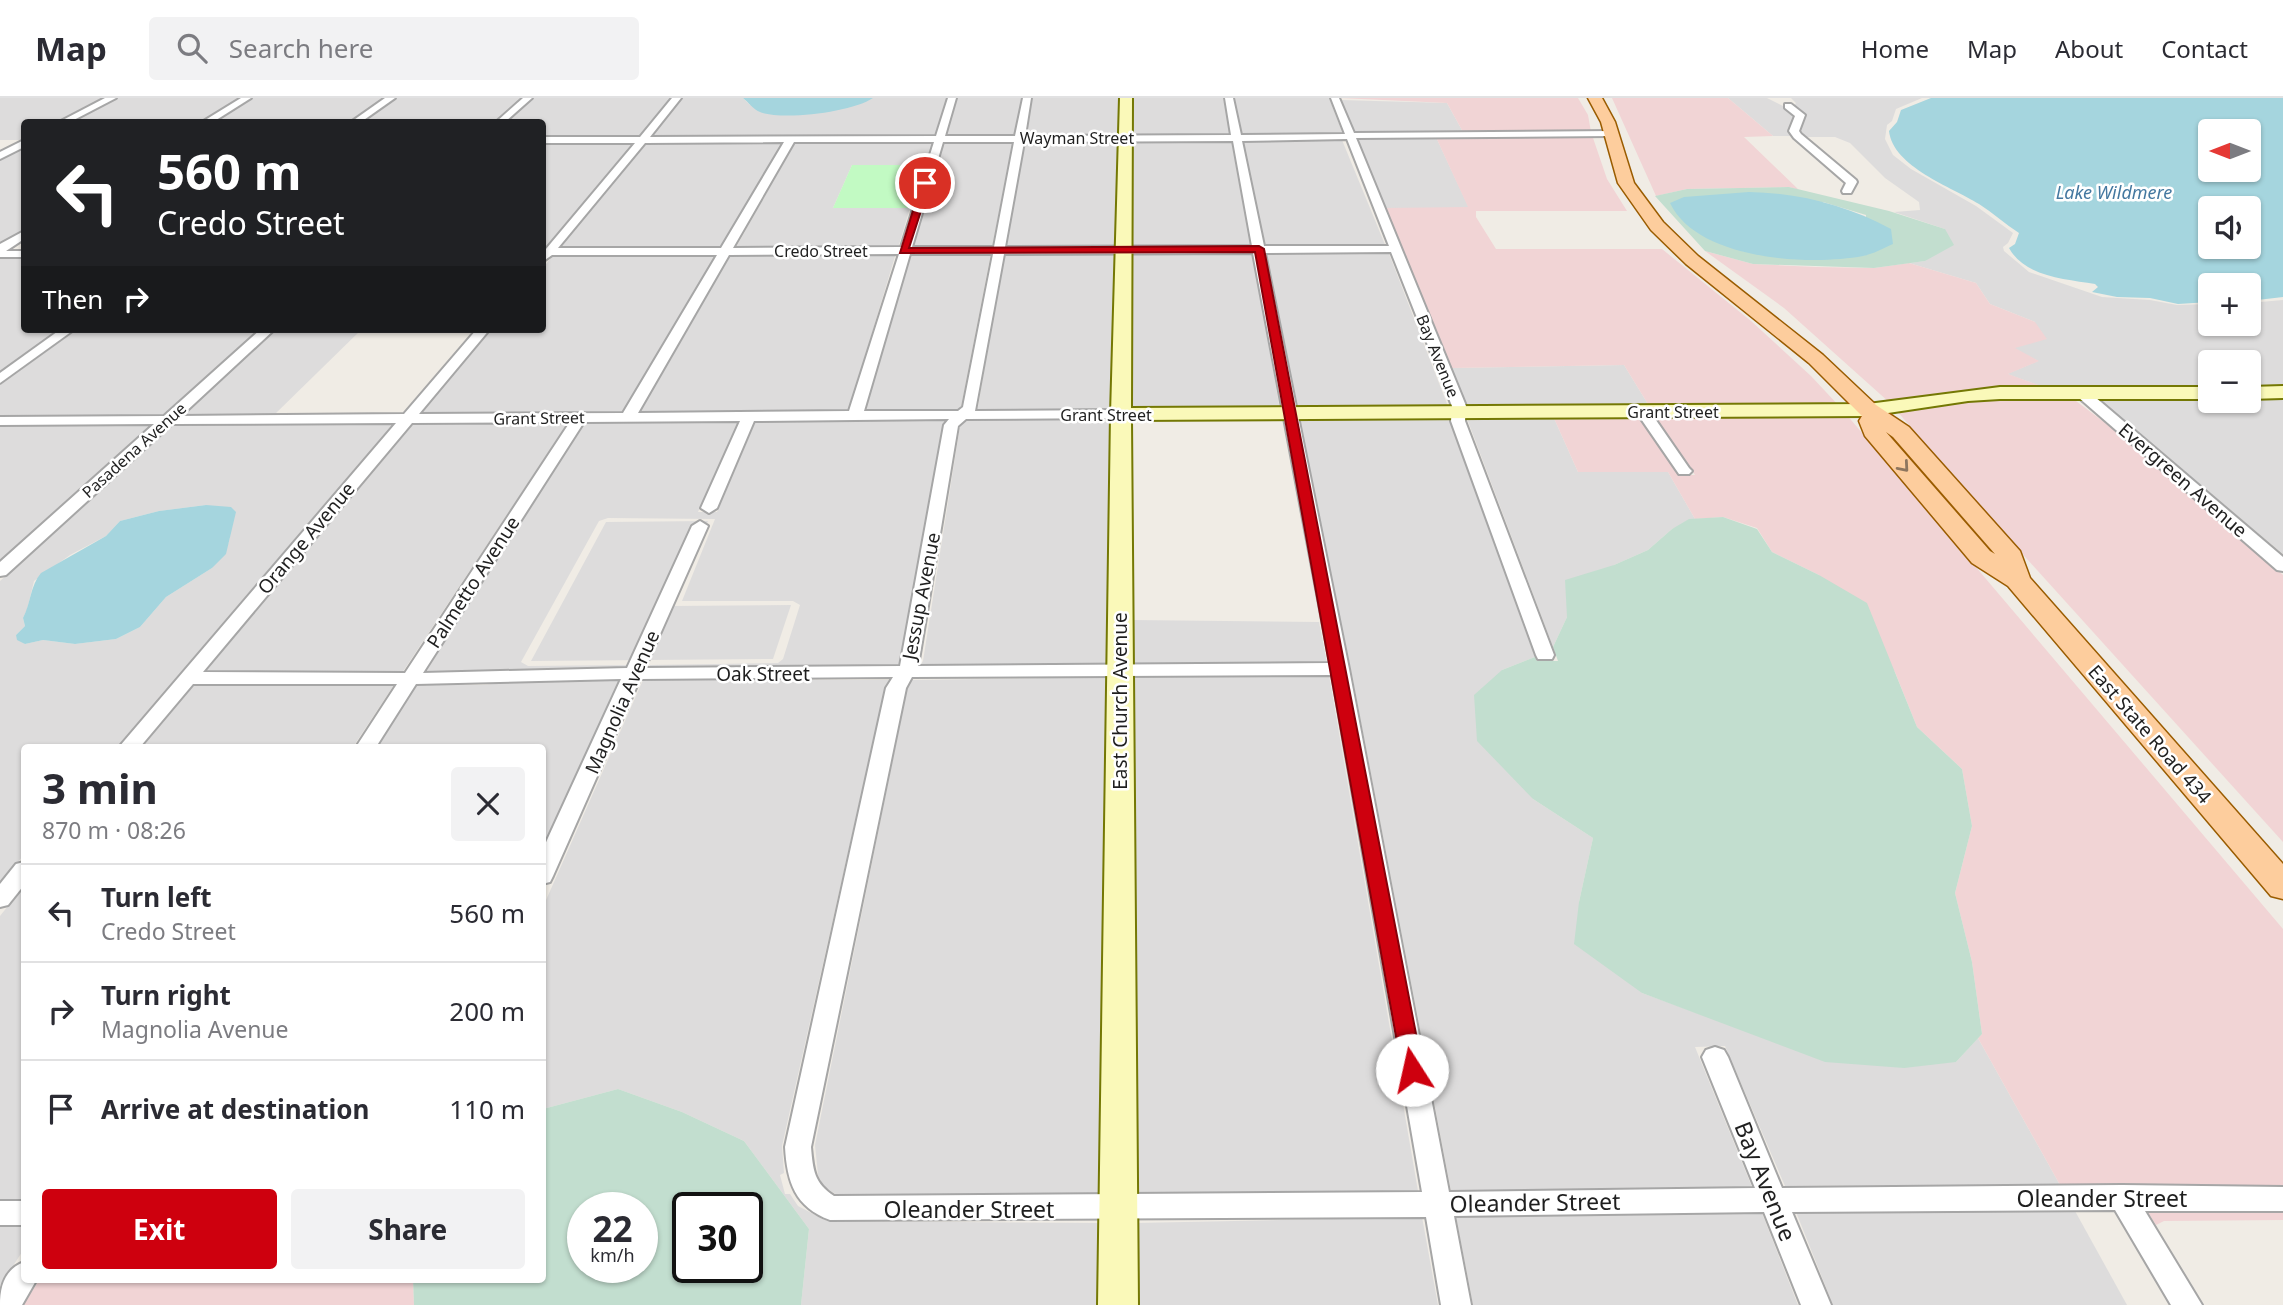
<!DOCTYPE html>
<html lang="en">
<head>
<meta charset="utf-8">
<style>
  body { margin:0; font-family:"Noto Sans",sans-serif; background:#f2f2f3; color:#2b2b33; height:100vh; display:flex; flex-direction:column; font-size:26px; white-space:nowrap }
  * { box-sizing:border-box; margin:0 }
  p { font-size:23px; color:#7c7c81 }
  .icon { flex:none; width:38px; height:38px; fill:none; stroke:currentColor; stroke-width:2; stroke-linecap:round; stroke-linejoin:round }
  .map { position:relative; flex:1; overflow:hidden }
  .panel { position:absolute; left:21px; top:646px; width:525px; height:539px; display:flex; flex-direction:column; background:#fff; border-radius:7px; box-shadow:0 2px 5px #0004 }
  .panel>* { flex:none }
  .banner { position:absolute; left:21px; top:21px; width:525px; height:214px; border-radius:7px; box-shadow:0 2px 5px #0004; background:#202124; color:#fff; overflow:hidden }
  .needle { width:46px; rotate:270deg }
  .controls { position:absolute; left:2198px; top:21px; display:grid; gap:14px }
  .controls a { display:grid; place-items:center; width:63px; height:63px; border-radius:7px; background:#fff; box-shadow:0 2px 5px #0004; font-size:35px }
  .speed { position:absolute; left:567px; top:1094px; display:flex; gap:14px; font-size:35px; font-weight:700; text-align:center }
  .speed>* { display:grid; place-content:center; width:91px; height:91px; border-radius:50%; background:#fff; box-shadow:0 2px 5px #0004; line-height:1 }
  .speed small { font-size:18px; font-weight:400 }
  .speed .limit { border:4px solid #111; border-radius:10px; background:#fff; color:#111 }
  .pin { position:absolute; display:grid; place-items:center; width:60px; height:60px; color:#fff; margin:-30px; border:4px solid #fff; border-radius:50%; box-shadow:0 2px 7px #0007 }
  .me { position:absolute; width:77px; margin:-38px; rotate:350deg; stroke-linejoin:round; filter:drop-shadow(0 0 5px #0008) }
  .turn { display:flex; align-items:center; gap:24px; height:147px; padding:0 21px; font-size:32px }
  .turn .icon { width:91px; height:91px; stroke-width:2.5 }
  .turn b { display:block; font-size:49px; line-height:60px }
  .then { display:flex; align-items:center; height:66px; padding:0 21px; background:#0003; gap:14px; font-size:26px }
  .round { display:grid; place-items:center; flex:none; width:74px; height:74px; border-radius:7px; background:#f2f2f3 }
  .overview { display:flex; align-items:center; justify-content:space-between; height:119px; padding:0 21px }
  h1 { font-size:42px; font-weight:700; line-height:52px }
  .cta { display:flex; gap:14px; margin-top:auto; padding:14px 21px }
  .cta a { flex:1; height:80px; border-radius:7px; background:#ce000e; color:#fff; font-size:28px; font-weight:700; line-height:80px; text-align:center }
  .cta a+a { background:#f2f2f3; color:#2b2b33 }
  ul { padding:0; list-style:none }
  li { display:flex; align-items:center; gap:21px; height:98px; padding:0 21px; border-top:2px solid #e1e1e2 }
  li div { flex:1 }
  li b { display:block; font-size:26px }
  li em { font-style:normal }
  header { display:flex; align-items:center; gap:42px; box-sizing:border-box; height:98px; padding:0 35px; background:#fff; border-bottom:2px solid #e1e1e2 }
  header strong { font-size:33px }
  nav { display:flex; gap:38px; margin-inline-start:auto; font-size:24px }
  .search { width:490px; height:63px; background:#f2f2f3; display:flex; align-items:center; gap:18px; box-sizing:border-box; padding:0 24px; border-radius:7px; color:#7c7c81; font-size:26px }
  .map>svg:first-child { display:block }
</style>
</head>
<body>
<header>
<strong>Map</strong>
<div class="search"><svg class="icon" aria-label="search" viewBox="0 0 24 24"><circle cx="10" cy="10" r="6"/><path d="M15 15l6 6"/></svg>Search here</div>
<nav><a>Home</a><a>Map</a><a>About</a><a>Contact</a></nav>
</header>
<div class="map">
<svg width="2283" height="1207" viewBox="0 0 2283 1207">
  <rect width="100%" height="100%" fill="#f0ece5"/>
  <!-- residential -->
  <g fill="#dddcdc" fill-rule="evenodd">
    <polygon points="0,0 106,0 59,24 24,24 24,42 0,42"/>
    <polygon points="117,0 242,0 201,24 70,24"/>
    <polygon points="252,0 386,0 350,24 212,24"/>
    <polygon points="397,0 524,0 495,24 361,24"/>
    <polygon points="533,0 671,0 638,40 543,40 542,24 506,24"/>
    <polygon points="682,0 743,0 750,7 873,0 947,0 935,39 650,40"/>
    <polygon points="957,0 1022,0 1014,39 946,39"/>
    <polygon points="1032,0 1120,0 1121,38 1026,39"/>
    <polygon points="1131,0 1223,0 1231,38 1132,38"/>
    <polygon points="1233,0 1329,0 1343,36 1245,37 1240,35"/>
    <polygon points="1728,0 1767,0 1783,8 1794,17 1788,32 1792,38 1773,38"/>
    <polygon points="1791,0 1922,0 1896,11 1892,23 1887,27 1885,41 1893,57 1911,71 1976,108 2013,135 2008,145 2003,149 2004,153 2029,174 2102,199 2150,202 2177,207 2210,206 2210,226 2249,226 2249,205 2283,202 2283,291 2249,291 2249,264 2210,264 2210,291 2052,292 2007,276 2038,263 2014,251 2035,224 1990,206 1976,185 1909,165 1925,163 1945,131 1894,114 1920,112 1919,104 1885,80 1850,45 1835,39 1804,39 1800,34 1805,17 1794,8 1796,5"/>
    <polygon points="1341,2 1447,5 1463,34 1354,35"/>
    <polygon points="1435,37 1469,110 1384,110 1356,38"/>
    <polygon points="1121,41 1117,150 1006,150 1025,42"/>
    <polygon points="1132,41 1231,41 1251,149 1131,150"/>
    <polygon points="934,42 924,67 852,67 833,110 910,110 898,150 735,151 796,43"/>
    <polygon points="945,42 1013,42 992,150 912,148"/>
    <polygon points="1249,42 1342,42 1386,149 1265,149 1242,45"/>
    <polygon points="635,43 544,152 542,152 542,44"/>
    <polygon points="647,43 784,43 721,151 558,152"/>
    <polygon points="24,48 24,132 0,147 0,61"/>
    <polygon points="1252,153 1280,312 1130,313 1130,154"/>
    <polygon points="1266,153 1388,153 1449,311 1297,312"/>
    <polygon points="1117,154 1112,313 974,314 978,309 1003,159 1007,156"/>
    <polygon points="718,155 622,316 422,315 422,310 490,231 542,231 543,170 554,156"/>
    <polygon points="732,155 896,155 848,315 639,315"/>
    <polygon points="918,155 991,155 961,309 956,314 865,315 908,159"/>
    <polygon points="0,158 24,158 24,231 61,231 0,275"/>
    <polygon points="77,231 264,231 165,316 156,319 0,320 0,287"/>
    <polygon points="277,231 362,231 273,318 181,318"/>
    <polygon points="1624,267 1651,311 1467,311 1451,270"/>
    <polygon points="2210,298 2210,303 2249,303 2249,298 2283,298 2283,456 2095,299"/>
    <polygon points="1448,318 1535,559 1502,572 1533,701 1593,740 1579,804 1642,895 1727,926 1956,964 1978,940 2060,1087 1785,1088 1725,948 1695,949 1752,1089 1451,1093 1352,577 1299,319"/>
    <polygon points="1466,318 1553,318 1578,374 1668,374 1695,421 1672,431 1648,452 1614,467 1567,519 1553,549"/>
    <polygon points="1112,320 1109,568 919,570 923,563 960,328 967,321"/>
    <polygon points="949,321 943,327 901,562 896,570 649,570 650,567 778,565 783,561 800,507 793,503 682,503 715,421 608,420 599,423 521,564 528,568 628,567 626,570 425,575 586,323 739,322 698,414 717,414 756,322"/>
    <polygon points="569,323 402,575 203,574 414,325"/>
    <path d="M 396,325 L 117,649 L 24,649 L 24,757 L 0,785 L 0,483 L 173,326 ZM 206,407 L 232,423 L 229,444 L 212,470 L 166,499 L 140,529 L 116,541 L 75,546 L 43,542 L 25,546 L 16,537 L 25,528 L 23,520 L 27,512 L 34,483 L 70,457 L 106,438 L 120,423 L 159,413 Z"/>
    <polygon points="0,326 155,326 0,464"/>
    <polygon points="708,423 672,508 791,507 773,561 531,563 606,424"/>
    <polygon points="1131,522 1319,524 1327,565 1131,567"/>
    <polygon points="1329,577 1418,1093 1135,1099 1131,579"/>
    <polygon points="1109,579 1102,1099 837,1097 823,1088 818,1077 815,1047 907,591 912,582"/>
    <polygon points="528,582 621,582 543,750 542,649 377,649 417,587 483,587"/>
    <polygon points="643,582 889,582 885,590 782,1048 784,1075 780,1077 785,1096 790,1096 798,1108 827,1123 1101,1125 1100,1207 801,1207 809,1131 744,1043 682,1014 618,991 543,1011 543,809"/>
    <polygon points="193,586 394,587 353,649 141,649"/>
    <polygon points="24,788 24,1102 0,1102 0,818"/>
    <polygon points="2075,1113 2127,1207 1833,1207 1796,1114"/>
    <polygon points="1762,1115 1798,1207 1473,1207 1456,1119"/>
    <polygon points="1422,1119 1438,1207 1135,1207 1135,1125"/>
    <polygon points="0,1128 24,1128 24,1151 0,1188"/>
  </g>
  <!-- commercial -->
  <g fill="#f1d4d5">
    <polygon points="1340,0 1578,0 1588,17 1591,34 1463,34 1447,5"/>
    <polygon points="1612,0 1728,0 1773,38 1744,39 1799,92 1789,89 1687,91 1656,98"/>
    <polygon points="1435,37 1592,37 1607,81 1627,113 1476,113 1476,119 1496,151 1662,151 1751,223 1811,278 1840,309 1651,311 1624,267 1451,270 1384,110 1468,109"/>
    <polygon points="1705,153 1753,166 1816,169 1874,170 1909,165 1976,185 1990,206 2035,224 2047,241 2015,250 2039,263 2008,276 2052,292 1890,305 1784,210"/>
    <polygon points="2072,300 2124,339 2283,477 2283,744 1979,408 1896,312 1973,301"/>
    <polygon points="1846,316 2283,831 2283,1088 2060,1087 1978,940 1982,936 1972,864 1955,795 1972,728 1962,671 1917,629 1895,574 1819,477 1772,454 1757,430 1723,419 1695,421 1668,374 1578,374 1553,318 1638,318 1678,377 1695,377 1655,318"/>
    <polygon points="2147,1113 2283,1114 2283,1122 2164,1123 2156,1127"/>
    <polygon points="40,1181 413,1181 414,1207 23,1207"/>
  </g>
  <!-- wetland -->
  <g fill="#c2decf" fill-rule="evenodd">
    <path d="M 1789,89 L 1889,113 L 1945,131 L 1954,147 L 1925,163 L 1874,170 L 1753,166 L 1705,153 L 1655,98 L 1687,91 ZM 1823,104 L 1866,117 L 1866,157 C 1824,162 1784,161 1742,153 Z"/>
    <polygon points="1723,419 1757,431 1772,454 1819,477 1867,505 1917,629 1962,671 1972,728 1955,795 1972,864 1982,936 1956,964 1904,970 1825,964 1642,895 1574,846 1579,804 1593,740 1533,701 1477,643 1474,597 1502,572 1535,559 1537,563 1558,563 1553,549 1567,519 1565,482 1614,467 1648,452 1672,431 1689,421"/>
    <path d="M 618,991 L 682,1014 L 744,1043 L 809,1131 L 801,1207 L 414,1207 L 413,1181 L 542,1181 L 543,1011 ZM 583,1110 L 642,1110 L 642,1169 L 583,1169 ZM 688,1110 L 747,1110 L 747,1169 L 688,1169 Z"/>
  </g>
  <!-- park -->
  <polygon fill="#c2fac3" points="852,67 924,67 910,110 833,110"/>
  <!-- water -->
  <g fill="#a5d5de" fill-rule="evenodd">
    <path d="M 743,0 L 873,0 C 852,14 784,23 760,14 C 754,12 748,4 743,0 Z"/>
    <path d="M 1931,0 L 2283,0 L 2283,199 L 2249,203 L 2249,187 L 2210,187 L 2210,204 L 2178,206 L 2150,200 L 2117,199 L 2092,194 L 2098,189 L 2095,186 C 2065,181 2025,179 2009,150 L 2015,146 L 2019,135 C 2005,126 1993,115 1979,106 C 1952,89 1893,69 1889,33 L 1897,24 L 1901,12 ZM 2210,33 L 2249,33 L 2249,72 L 2210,72 ZM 2210,110 L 2249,110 L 2249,149 L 2210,149 Z"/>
    <path d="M 1749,94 C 1799,95 1846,107 1891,131 L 1893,146 C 1884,150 1873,156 1863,158 C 1809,168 1697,162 1670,105 L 1684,99 Z"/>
    <path d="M 206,407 L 231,409 L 236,414 L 226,456 L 212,470 L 166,499 L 140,529 L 116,541 L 75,546 L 43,542 L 25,546 L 17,542 L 16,537 L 25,528 L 23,520 C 31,505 30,488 41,475 L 106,438 L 120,423 L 159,413 Z"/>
  </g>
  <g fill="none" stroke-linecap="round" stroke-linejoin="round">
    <!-- street casing -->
    <g stroke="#a6a6a6" stroke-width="4">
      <g id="street">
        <polygon points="105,0 116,0 70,24 59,24"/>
        <polygon points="241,0 251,0 213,24 202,24"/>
        <polygon points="385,0 395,0 361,24 351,24"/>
        <polygon points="523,0 532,0 505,24 496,24"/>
        <path d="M 672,0 L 681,0 L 650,39 L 936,38 L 948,0 L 956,0 L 945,38 L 1015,38 L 1023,0 L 1031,0 L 1025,38 L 1231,37 L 1225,0 L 1233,0 L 1241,37 L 1345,36 L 1331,0 L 1339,0 L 1354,35 L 1614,33 L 1614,37 L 1611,38 L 1356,40 L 1466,308 L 1465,323 L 1554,557 L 1552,561 L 1538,561 L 1536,557 L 1451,323 L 1452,308 L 1391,154 L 1265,155 L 1349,571 L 1449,1094 L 1755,1090 L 1702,959 L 1706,952 L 1715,949 L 1724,952 L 1728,959 L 1782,1090 L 2122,1087 L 2283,1089 L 2283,1113 L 2145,1113 L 2202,1207 L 2171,1207 L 2115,1112 L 1792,1114 L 1831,1207 L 1801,1207 L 1764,1114 L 1454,1118 L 1471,1207 L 1441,1207 L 1426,1119 L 830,1122 C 795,1109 787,1084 785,1049 L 886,590 L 893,579 L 640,581 L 553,778 L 550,784 L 542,786 L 542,753 L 621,581 L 416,586 L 376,649 L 356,649 L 397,586 L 193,586 L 140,649 L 119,649 L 396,325 L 172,326 L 6,477 L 0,478 L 0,464 L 154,326 L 0,327 L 0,319 L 164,318 L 261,231 L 275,231 L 181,318 L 404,316 L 477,231 L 490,231 L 419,316 L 623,315 L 717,157 L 552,157 L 542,164 L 542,151 L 546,151 L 635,45 L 542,45 L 542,39 L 640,39 ZM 1347,41 L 1389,148 L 1264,148 L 1242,43 ZM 1233,43 L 1252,148 L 1005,149 L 1024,44 ZM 784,44 L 721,150 L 558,150 L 645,45 ZM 794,44 L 934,44 L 901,149 L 733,150 ZM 943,44 L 1014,44 L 994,149 L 912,149 ZM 1253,155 L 1330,565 L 918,568 L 958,328 L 966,321 L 1121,320 L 1128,316 L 1121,312 L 975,313 L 1004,156 ZM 899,156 L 849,313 L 638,315 L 729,157 ZM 910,156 L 993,156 L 963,309 L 958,313 L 864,313 ZM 949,321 L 944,327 L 900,568 L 645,570 L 708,428 L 700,423 L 692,428 L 627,570 L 423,575 L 584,324 L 740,323 L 701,410 L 709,415 L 717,410 L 754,323 ZM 570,324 L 405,575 L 203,574 L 412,325 ZM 1332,577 L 1422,1094 L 834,1098 C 814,1085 813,1072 811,1049 L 906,590 L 912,579 Z"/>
        <polygon points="1785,6 1791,6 1805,17 1799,33 1801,36 1856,82 1857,84 1851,95 1843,95 1842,93 1846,85 1794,40 1789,33 1795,18 1785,10"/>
        <polygon points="24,42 24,49 0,61 0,54"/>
        <polygon points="24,133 24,141 6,153 24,153 24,159 0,159 0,146"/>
        <polygon points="61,231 75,231 0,285 0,275"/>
        <polygon points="2083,292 2088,293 2283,459 2283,473 2277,472 2078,299 2078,293"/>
        <polygon points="1644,311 1649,312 1689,370 1692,373 1689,376 1679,376 1637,315"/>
        <polygon points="24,764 24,787 8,807 0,809 0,786 16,766"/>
        <rect x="0" y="1103" width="24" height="24"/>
        <path d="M 24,1164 L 24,1181 L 37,1181 L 22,1207 L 0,1207 C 0,1188 5,1171 24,1164 Z"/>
      </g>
    </g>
    <!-- secondary casing -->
    <g stroke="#747804" stroke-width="4">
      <g id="secondary">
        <polygon points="1120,0 1132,0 1131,310 1868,306 2000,289 2210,289 2210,301 2000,301 1968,303 1868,318 1131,322 1138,1207 1098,1207 1111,316"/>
        <polygon points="2283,288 2283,300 2249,301 2249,289"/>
      </g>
    </g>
    <!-- primary casing -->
    <g stroke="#9a5c00" stroke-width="3">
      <path id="primary" d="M 1588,0 L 1602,0 L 1615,24 L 1634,85 L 1663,124 L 1698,158 L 1823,257 L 1876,307 L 1909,329 L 2020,453 L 2030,480 L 2283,766 L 2283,801 L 2271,798 L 2008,488 L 1972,465 L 1865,338 L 1859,323 L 1862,318 L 1809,265 L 1686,166 L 1651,132 L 1618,85 L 1601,24 ZM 1886,334 L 1893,339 L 1995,456 L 1990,453 Z"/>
    </g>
    <!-- street -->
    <use href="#street" fill="#fff" fill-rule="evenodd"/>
    <!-- secondary -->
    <use href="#secondary" fill="#faf9b9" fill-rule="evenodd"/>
    <!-- primary -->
    <use href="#primary" fill="#fdcd9d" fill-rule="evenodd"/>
  </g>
  <!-- one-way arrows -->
  <defs><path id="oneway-chevron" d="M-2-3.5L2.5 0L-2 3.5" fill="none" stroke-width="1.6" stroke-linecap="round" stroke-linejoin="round" transform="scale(1.75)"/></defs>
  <use stroke="#8e765e" href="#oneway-chevron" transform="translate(1904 369) rotate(49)"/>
  <!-- route -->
  <polygon fill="#ce000e" stroke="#860009" stroke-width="2" points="922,83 930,85 909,150 1259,148 1264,151 1423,972 1420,978 1412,981 1405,978 1402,972 1255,154 900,155"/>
  <g text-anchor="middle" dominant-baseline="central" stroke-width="5" stroke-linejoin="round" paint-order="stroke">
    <!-- far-street labels -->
    <g font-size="16" fill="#1f1f1f" stroke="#fff">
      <text x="1077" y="40">Wayman Street</text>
      <text x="821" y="153">Credo Street</text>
      <text transform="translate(1438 258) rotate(68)">Bay Avenue</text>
      <text x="1673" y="314">Grant Street</text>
      <text x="1106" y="317">Grant Street</text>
      <text transform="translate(539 320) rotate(-1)">Grant Street</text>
      <text transform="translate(134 352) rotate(-42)">Pasadena Avenue</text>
    </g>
    <!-- far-water labels -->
    <g font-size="18" font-style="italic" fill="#4478a0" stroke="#fff">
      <text x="2114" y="94">Lake Wildmere</text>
    </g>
    <!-- street labels -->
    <g font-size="19" fill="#1f1f1f" stroke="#fff">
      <text transform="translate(2183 382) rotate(41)">Evergreen Avenue</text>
      <text transform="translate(306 440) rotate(-50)">Orange Avenue</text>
      <text transform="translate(473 484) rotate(-57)">Palmetto Avenue</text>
      <text transform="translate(921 498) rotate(-79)">Jessup Avenue</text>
      <text x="763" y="576">Oak Street</text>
      <text transform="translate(1120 603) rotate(-90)">East Church Avenue</text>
      <text transform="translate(622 604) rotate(-66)">Magnolia Avenue</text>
      <text transform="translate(2150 636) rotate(49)">East State Road 434</text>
    </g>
    <!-- near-street labels -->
    <g font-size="23" fill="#1f1f1f" stroke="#fff">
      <text transform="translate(1766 1083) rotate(68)">Bay Avenue</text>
      <text x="2102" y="1100">Oleander Street</text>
      <text transform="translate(1535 1104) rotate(-1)">Oleander Street</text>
      <text x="969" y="1111">Oleander Street</text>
    </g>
  </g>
</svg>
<div class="controls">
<a><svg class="needle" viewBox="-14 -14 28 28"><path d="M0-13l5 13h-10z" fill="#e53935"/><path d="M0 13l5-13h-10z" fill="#7c7c81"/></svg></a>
<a><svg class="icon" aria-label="sound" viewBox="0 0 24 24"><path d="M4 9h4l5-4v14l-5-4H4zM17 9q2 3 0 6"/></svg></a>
<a>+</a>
<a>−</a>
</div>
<div class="speed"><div>22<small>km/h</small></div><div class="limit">30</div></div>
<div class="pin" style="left:925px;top:85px;background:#d93025"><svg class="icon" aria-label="arrive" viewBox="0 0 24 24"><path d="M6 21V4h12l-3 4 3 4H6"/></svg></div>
<svg class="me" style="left:1412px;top:972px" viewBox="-20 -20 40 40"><circle r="19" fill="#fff"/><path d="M0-13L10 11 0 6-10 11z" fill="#ce000e"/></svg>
<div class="banner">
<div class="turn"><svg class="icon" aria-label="left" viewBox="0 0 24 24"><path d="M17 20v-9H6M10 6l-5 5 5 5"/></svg><div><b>560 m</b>Credo Street</div></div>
<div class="then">Then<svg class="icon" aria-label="right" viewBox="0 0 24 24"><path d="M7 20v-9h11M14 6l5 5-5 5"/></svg></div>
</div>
<section class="panel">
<div class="overview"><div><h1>3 min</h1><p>870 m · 08:26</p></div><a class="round"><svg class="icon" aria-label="close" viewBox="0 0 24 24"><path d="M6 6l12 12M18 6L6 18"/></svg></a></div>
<ul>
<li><svg class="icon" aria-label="left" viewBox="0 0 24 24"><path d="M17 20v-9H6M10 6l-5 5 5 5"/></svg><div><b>Turn left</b><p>Credo Street</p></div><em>560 m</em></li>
<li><svg class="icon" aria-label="right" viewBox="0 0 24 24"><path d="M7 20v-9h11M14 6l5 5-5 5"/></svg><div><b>Turn right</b><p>Magnolia Avenue</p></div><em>200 m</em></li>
<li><svg class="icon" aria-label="arrive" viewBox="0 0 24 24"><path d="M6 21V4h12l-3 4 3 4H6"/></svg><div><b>Arrive at destination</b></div><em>110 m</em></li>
</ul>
<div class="cta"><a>Exit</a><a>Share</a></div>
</section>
</div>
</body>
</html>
